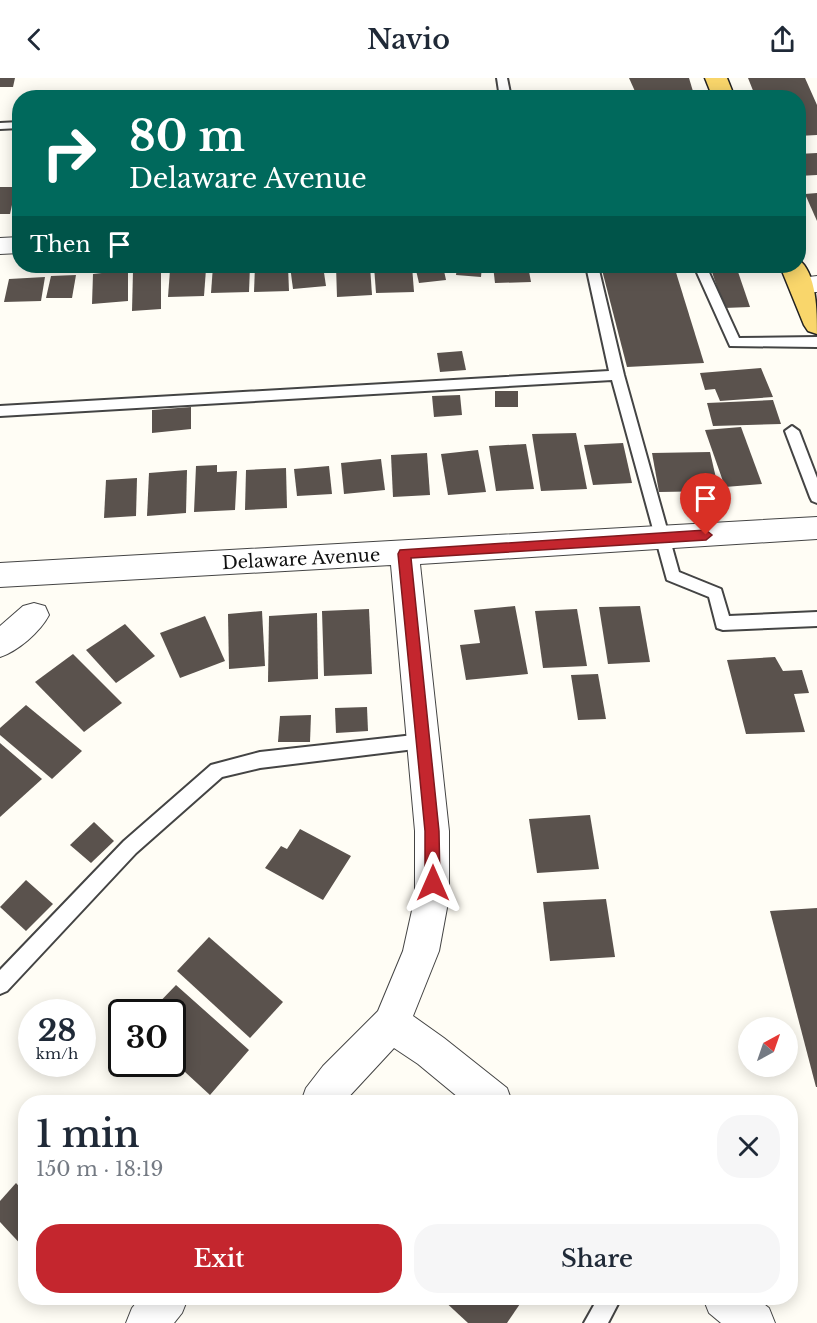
<!DOCTYPE html>
<html lang="en">
<head>
<meta charset="utf-8">
<style>
  body { margin:0; font-family:"Libre Baskerville",serif; background:#f6f6f7; color:#1f2937; height:100vh; display:flex; flex-direction:column; font-size:22px; white-space:nowrap }
  * { box-sizing:border-box; margin:0 }
  p { font-size:20px; color:#747a83 }
  .icon { flex:none; width:33px; height:33px; fill:none; stroke:currentColor; stroke-width:2; stroke-linecap:round; stroke-linejoin:round }
  .map { position:relative; flex:1; overflow:hidden }
  .panel { position:absolute; left:18px; top:1017px; width:780px; height:210px; display:flex; flex-direction:column; background:#fff; border-radius:24px; box-shadow:0 3px 15px #0003 }
  .panel>* { flex:none }
  .hud { position:absolute; left:12px; top:12px; width:794px; height:183px; border-radius:24px; box-shadow:0 3px 15px #0003; background:#00695c; color:#fff; overflow:hidden }
  .needle { width:39px; rotate:40deg }
  .fabs { position:absolute; left:738px; top:939px; display:grid; gap:12px }
  .fabs a { display:grid; place-items:center; width:60px; height:60px; border-radius:50%; background:#fff; box-shadow:0 3px 15px #0003; font-size:30px }
  .speed { position:absolute; left:18px; top:921px; display:flex; gap:12px; font-size:30px; font-weight:700; text-align:center }
  .speed>* { display:grid; place-content:center; width:78px; height:78px; border-radius:50%; background:#fff; box-shadow:0 3px 15px #0003; line-height:1 }
  .speed small { font-size:15px; font-weight:400 }
  .speed .limit { border:3px solid #111; border-radius:9px; background:#fff; color:#111 }
  .pin { position:absolute; display:grid; place-items:center; width:51px; height:51px; color:#fff; margin:-62px -26px; border-radius:50% 50% 50% 0; rotate:-45deg; box-shadow:0 0 6px #0007 }
  .pin .icon { rotate:45deg }
  .me { position:absolute; width:66px; margin:-33px; rotate:0deg; stroke-linejoin:round; filter:drop-shadow(0 0 4px #0008) }
  .turn { display:flex; align-items:center; gap:21px; height:126px; padding:0 18px; font-size:27px }
  .turn .icon { width:78px; height:78px; stroke-width:2.5 }
  .turn b { display:block; font-size:42px; line-height:51px }
  .then { display:flex; align-items:center; height:57px; padding:0 18px; background:#0003; gap:12px; font-size:22px }
  .round { display:grid; place-items:center; flex:none; width:63px; height:63px; border-radius:24px; background:#f6f6f7 }
  .overview { display:flex; align-items:center; justify-content:space-between; height:102px; padding:0 18px }
  h1 { font-size:36px; font-weight:600; line-height:45px }
  .primary-button { display:flex; gap:12px; margin-top:auto; padding:12px 18px }
  .primary-button a { flex:1; height:69px; border-radius:24px; background:#c4262e; color:#fff; font-size:24px; font-weight:600; line-height:69px; text-align:center }
  .primary-button a+a { background:#f6f6f7; color:#1f2937 }
  header { display:flex; justify-content:space-between; align-items:center; height:78px; padding:0 18px; background:#fff; font-size:27px; font-weight:600 }
  .map>svg:first-child { display:block }
</style>
</head>
<body>
<header><svg class="icon" aria-label="back" viewBox="0 0 24 24"><path d="M15 5l-7 7 7 7"/></svg>Navio<svg class="icon" aria-label="share" viewBox="0 0 24 24"><path d="M12 15V3M7 8l5-5 5 5M5 13v7h14v-7"/></svg></header>
<div class="map">
<svg width="817" height="1245" viewBox="0 0 817 1245">
  <rect width="100%" height="100%" fill="#fffdf5"/>
  <!-- building -->
  <g fill="#5a524d">
    <polygon points="0,0 15,0 13,9 0,9"/>
    <polygon points="629,0 689,0 695,20 638,20"/>
    <polygon points="748,0 805,0 817,27 817,57 798,58 798,20 756,20"/>
    <polygon points="297,12 297,20 274,20 273,14"/>
    <polygon points="817,75 817,97 798,98 798,76"/>
    <polygon points="0,109 16,109 10,136 0,136"/>
    <polygon points="817,115 817,143 805,116"/>
    <polygon points="213,188 250,188 249,214 211,215"/>
    <polygon points="255,188 288,188 289,213 254,214"/>
    <polygon points="290,188 323,188 326,208 293,211"/>
    <polygon points="336,188 370,188 372,217 337,219"/>
    <polygon points="374,188 412,188 414,214 376,215"/>
    <polygon points="415,188 443,188 446,202 419,205"/>
    <polygon points="457,188 482,188 481,199 456,197"/>
    <polygon points="493,188 528,188 531,204 495,205"/>
    <polygon points="601,188 674,188 704,285 627,289"/>
    <polygon points="710,188 736,188 750,229 724,230"/>
    <polygon points="161,190 161,231 132,233 133,193"/>
    <polygon points="206,191 204,218 168,219 170,192"/>
    <polygon points="128,192 128,223 92,226 93,196"/>
    <polygon points="76,197 72,220 46,220 51,198"/>
    <polygon points="45,199 41,223 4,224 9,201"/>
    <polygon points="462,273 466,292 440,294 437,275"/>
    <polygon points="761,290 773,319 720,323 715,311 705,312 700,295"/>
    <rect x="495" y="313" width="23" height="16"/>
    <polygon points="460,317 462,337 434,339 432,318"/>
    <polygon points="773,322 781,346 713,348 707,325"/>
    <polygon points="191,329 191,351 152,355 152,332"/>
    <polygon points="741,349 762,406 725,409 705,352"/>
    <polygon points="576,355 587,411 541,413 532,356"/>
    <polygon points="623,365 632,405 593,407 584,367"/>
    <polygon points="526,366 534,411 496,413 489,368"/>
    <polygon points="478,372 486,414 448,417 441,376"/>
    <polygon points="710,374 719,413 659,414 652,375"/>
    <polygon points="427,375 430,417 393,419 391,377"/>
    <polygon points="381,381 385,412 344,416 341,385"/>
    <polygon points="217,387 217,394 237,393 235,432 194,434 196,388"/>
    <polygon points="329,388 332,416 297,418 294,391"/>
    <polygon points="286,390 287,430 245,432 246,392"/>
    <polygon points="187,392 186,435 147,438 149,395"/>
    <polygon points="137,400 136,438 104,440 106,402"/>
    <polygon points="515,528 528,596 466,602 460,567 480,565 474,532"/>
    <polygon points="640,528 650,584 608,586 599,529"/>
    <polygon points="369,531 372,596 324,598 322,533"/>
    <polygon points="577,531 587,588 543,590 535,533"/>
    <polygon points="262,533 265,588 229,591 228,536"/>
    <polygon points="317,535 318,601 268,604 269,538"/>
    <polygon points="205,538 225,583 180,600 160,555"/>
    <polygon points="125,546 155,578 116,605 86,572"/>
    <polygon points="73,576 122,625 84,654 35,604"/>
    <polygon points="775,579 783,593 802,592 809,615 794,616 805,654 746,656 727,582"/>
    <polygon points="598,596 606,641 578,642 571,597"/>
    <polygon points="26,627 82,673 52,701 0,657 0,650"/>
    <polygon points="367,629 368,653 336,655 335,630"/>
    <polygon points="311,637 310,664 278,664 280,638"/>
    <polygon points="0,665 42,701 0,739"/>
    <polygon points="590,737 599,791 537,795 529,741"/>
    <polygon points="94,744 114,763 91,785 70,767"/>
    <polygon points="300,751 351,778 323,822 265,790 281,768 287,771"/>
    <polygon points="26,802 53,826 26,853 0,829"/>
    <polygon points="606,821 615,879 550,883 543,824"/>
    <polygon points="817,830 817,1009 816,1009 770,833"/>
    <polygon points="209,859 283,924 250,960 177,893"/>
    <polygon points="176,907 249,972 210,1017 172,982 172,934 150,934"/>
    <polygon points="16,1105 26,1116 26,1172 0,1144 0,1123"/>
    <polygon points="441,1220 524,1220 507,1245 468,1245"/>
  </g>
  <g fill="none" stroke-linecap="round" stroke-linejoin="round">
    <!-- service casing -->
    <g stroke="#444" stroke-width="4">
      <g id="service">
        <polygon points="497,0 507,0 511,20 500,20"/>
        <polygon points="20,44 20,50 0,51 0,45"/>
        <polygon points="586,188 598,188 624,297 679,494 721,511 729,538 817,534 817,548 723,552 717,550 709,519 667,502 612,302 0,338 0,328 609,293"/>
        <polygon points="694,188 706,188 739,260 817,259 817,269 730,268"/>
        <polygon points="792,348 799,353 817,400 817,425 812,423 810,419 785,353"/>
        <polygon points="423,656 429,658 431,663 429,668 423,670 260,690 222,699 136,775 7,913 0,916 0,892 124,763 211,687 260,674"/>
        <polygon points="598,1220 621,1220 608,1245 584,1245"/>
      </g>
    </g>
    <!-- minor casing -->
    <g stroke="#444" stroke-width="2">
      <g id="minor">
        <polygon points="20,159 20,175 0,176 0,160"/>
        <polygon points="817,198 817,214 801,215 792,213 789,207 792,201"/>
        <polygon points="817,439 817,461 420,486 449,753 449,819 439,873 413,938 444,960 507,1010 512,1024 464,1024 418,986 394,970 344,1024 301,1024 306,1010 323,988 378,933 403,873 415,819 415,753 391,487 0,509 0,485"/>
        <path d="M 34,525 L 45,528 L 49,537 C 40,554 18,573 0,579 L 0,548 L 23,528 Z"/>
        <polygon points="140,1220 188,1220 182,1235 174,1245 126,1245 132,1230"/>
        <polygon points="703,1220 756,1220 769,1230 775,1245 721,1245 709,1235"/>
      </g>
    </g>
    <!-- primary casing -->
    <g stroke="#222" stroke-width="3">
      <g id="primary">
        <polygon points="705,0 727,0 735,20 713,20"/>
        <path d="M 798,181 C 817,195 817,234 817,256 L 808,253 L 804,247 L 780,188 L 798,188 Z"/>
      </g>
    </g>
    <!-- service -->
    <use href="#service" fill="#fff" fill-rule="evenodd"/>
    <!-- minor -->
    <use href="#minor" fill="#fff" fill-rule="evenodd"/>
    <!-- primary -->
    <use href="#primary" fill="#f9d66b" fill-rule="evenodd"/>
  </g>
  <!-- route -->
  <polygon fill="#c4262e" stroke="#7f191e" stroke-width="1.5" points="706,452 712,457 706,462 411,480 439,753 440,805 438,810 433,812 427,810 425,805 425,753 398,476 400,472"/>
  <g text-anchor="middle" dominant-baseline="central" stroke-width="6" stroke-linejoin="round" paint-order="stroke">
    <!-- street labels -->
    <g font-size="18" fill="#111" stroke="#fff">
      <text transform="translate(301 481) rotate(-3)">Delaware Avenue</text>
    </g>
  </g>
</svg>
<div class="fabs">
<a><svg class="needle" viewBox="-14 -14 28 28"><path d="M0-13l5 13h-10z" fill="#e53935"/><path d="M0 13l5-13h-10z" fill="#747a83"/></svg></a>
</div>
<div class="speed"><div>28<small>km/h</small></div><div class="limit">30</div></div>
<div class="pin" style="left:706px;top:457px;background:#d93025"><svg class="icon" aria-label="arrive" viewBox="0 0 24 24"><path d="M6 21V4h12l-3 4 3 4H6"/></svg></div>
<svg class="me" style="left:433px;top:805px" viewBox="-20 -20 40 40"><path d="M0-17L14 15 0 8-14 15z" fill="#c4262e" stroke="#fff" stroke-width="4"/></svg>
<div class="hud">
<div class="turn"><svg class="icon" aria-label="right" viewBox="0 0 24 24"><path d="M7 20v-9h11M14 6l5 5-5 5"/></svg><div><b>80 m</b>Delaware Avenue</div></div>
<div class="then">Then<svg class="icon" aria-label="arrive" viewBox="0 0 24 24"><path d="M6 21V4h12l-3 4 3 4H6"/></svg></div>
</div>
<section class="panel">
<div class="overview"><div><h1>1 min</h1><p>150 m · 18:19</p></div><a class="round"><svg class="icon" aria-label="close" viewBox="0 0 24 24"><path d="M6 6l12 12M18 6L6 18"/></svg></a></div>
<div class="primary-button"><a>Exit</a><a>Share</a></div>
</section>
</div>
</body>
</html>
